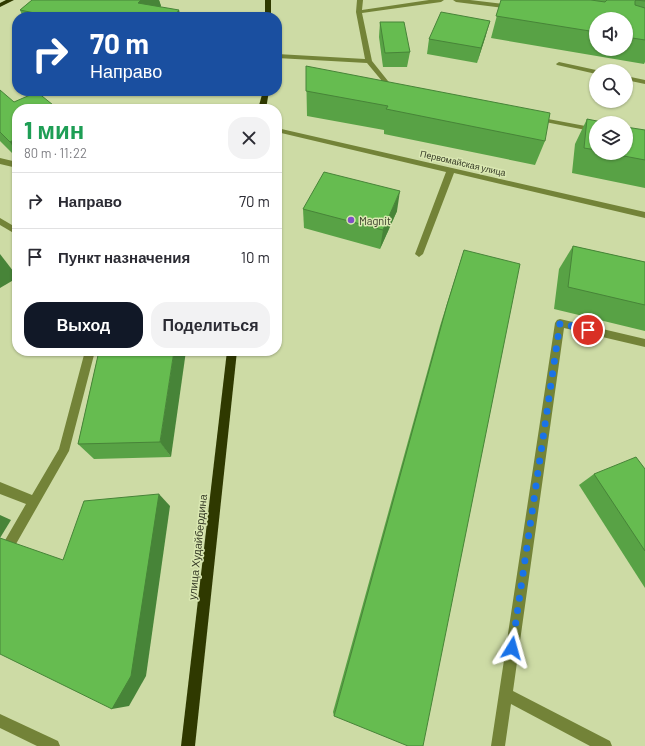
<!DOCTYPE html>
<html lang="ru">
<head>
<meta charset="utf-8">
<style>
  body { margin:0; font-family:Barlow,sans-serif; background:#f2f2f3; color:#2b2b33; height:100vh; display:flex; flex-direction:column; font-size:15px; white-space:nowrap }
  * { box-sizing:border-box; margin:0 }
  p { font-size:13px; color:#7c7c81 }
  .icon { flex:none; width:22px; height:22px; fill:none; stroke:currentColor; stroke-width:2; stroke-linecap:round; stroke-linejoin:round }
  .map { position:relative; flex:1; overflow:hidden }
  .side { position:absolute; left:12px; top:104px; width:270px; height:252px; display:flex; flex-direction:column; background:#fff; border-radius:16px; box-shadow:0 1px 3px #0004 }
  .side>* { flex:none }
  .top-card { position:absolute; left:12px; top:12px; width:270px; height:84px; border-radius:16px; box-shadow:0 1px 3px #0004; background:#1a4fa0; color:#fff; overflow:hidden }
  .fabs { position:absolute; left:589px; top:12px; display:grid; gap:8px }
  .fabs a { display:grid; place-items:center; width:44px; height:44px; border-radius:50%; background:#fff; box-shadow:0 1px 3px #0004; font-size:20px }
  .pin { position:absolute; display:grid; place-items:center; width:34px; height:34px; color:#fff; margin:-17px; border:2px solid #fff; border-radius:50%; box-shadow:0 1px 4px #0007 }
  .me { position:absolute; width:44px; margin:-22px; rotate:8deg; stroke-linejoin:round; filter:drop-shadow(0 0 3px #0008) }
  .turn { display:flex; align-items:center; gap:14px; height:84px; padding:0 12px; font-size:18px }
  .turn .icon { width:52px; height:52px; stroke-width:2.5 }
  .turn b { display:block; font-size:28px; line-height:34px }
  .round { display:grid; place-items:center; flex:none; width:42px; height:42px; border-radius:16px; background:#f2f2f3 }
  .summary { display:flex; align-items:center; justify-content:space-between; height:68px; padding:0 12px }
  h1 { font-size:24px; font-weight:700; line-height:30px; color:#1e9e55 }
  .cta { display:flex; gap:8px; margin-top:auto; padding:8px 12px }
  .cta a { flex:1; height:46px; border-radius:16px; background:#111827; color:#fff; font-size:16px; font-weight:700; line-height:46px; text-align:center }
  .cta a+a { background:#f2f2f3; color:#2b2b33 }
  ul { padding:0; list-style:none }
  li { display:flex; align-items:center; gap:12px; height:56px; padding:0 12px; border-top:1px solid #e1e1e2 }
  li div { flex:1 }
  li b { display:block; font-size:15px }
  li em { font-style:normal }
  .map>svg:first-child { display:block }
</style>
</head>
<body>
<div class="map">
<svg width="645" height="746" viewBox="0 0 645 746">
  <rect width="100%" height="100%" fill="#cddba5"/>
  <g fill="none" stroke-linecap="round" stroke-linejoin="round">
    <!-- minor -->
    <g fill="#738338" fill-rule="evenodd">
      <polygon points="357,0 363,0 362,10 429,0 444,0 441,2 362,13 372,61 396,91 396,93 392,93 367,63 277,58 277,54 365,59 356,12"/>
      <polygon points="453,0 470,0 513,5 516,7 513,9 456,2"/>
      <polygon points="559,62 596,70 599,71 596,71 596,74 557,65 556,64"/>
      <polygon points="626,76 645,80 645,84 626,80"/>
      <polygon points="532,116 596,128 596,132 535,120 532,120"/>
      <polygon points="277,128 645,212 645,218 454,173 423,254 419,257 415,254 446,172 277,132"/>
      <polygon points="0,158 17,162 17,168 0,164"/>
      <polygon points="0,218 17,228 17,235 0,225"/>
      <polygon points="560,319 645,339 645,347 564,328 513,691 610,741 612,746 590,746 511,704 505,746 491,746 555,323 557,320"/>
      <polygon points="85,351 95,351 69,451 4,565 0,567 0,549 26,504 0,494 0,482 32,495 59,449"/>
      <polygon points="0,714 58,741 60,746 37,746 0,728"/>
    </g>
    <!-- major -->
    <g fill="#2f3900" fill-rule="evenodd">
      <polygon points="6,0 14,0 0,7 0,3"/>
      <rect x="265" y="0" width="6" height="17"/>
      <polygon points="263,91 269,91 266,109 258,109"/>
      <polygon points="227,351 237,351 195,746 181,746"/>
    </g>
  </g>
  <!-- wall -->
  <g fill="#58a245" fill-rule="evenodd">
    <polygon points="32,0 159,0 161,6 160,7 181,17 23,17 20,10"/>
    <path d="M 501,0 L 645,0 L 645,62 L 644,64 L 491,38 ZM 596,19 L 626,19 L 626,49 L 596,49 Z"/>
    <polygon points="380,22 410,52 407,67 383,67 379,37"/>
    <polygon points="486,35 477,63 427,54 429,39"/>
    <polygon points="306,66 545,141 535,165 384,134 384,130 307,116"/>
    <polygon points="0,90 17,109 17,158 0,141"/>
    <polygon points="587,119 596,123 596,153 626,153 645,130 645,188 572,173 575,144"/>
    <polygon points="303,209 397,211 380,249 304,228"/>
    <polygon points="573,246 645,262 645,331 554,309 559,269"/>
    <polygon points="464,250 334,716 333,712 440,326"/>
    <polygon points="99,351 171,457 94,459 78,444"/>
    <polygon points="645,469 645,588 579,485 594,474"/>
  </g>
  <!-- shaded-wall -->
  <g fill="#478438">
    <polygon points="141,0 159,0 161,6 150,17 138,3"/>
    <polygon points="179,10 181,17 173,17"/>
    <polygon points="490,21 486,35 477,63 481,48"/>
    <polygon points="17,138 17,154 10,142"/>
    <polygon points="400,191 397,211 380,249 383,230"/>
    <polygon points="0,254 17,276 17,278 0,288"/>
    <polygon points="174,351 186,351 171,457 160,442"/>
    <polygon points="159,494 170,506 146,676 129,706 112,709"/>
    <polygon points="0,515 11,520 0,538"/>
  </g>
  <!-- building -->
  <g fill="#66bc50" stroke="#478438">
    <polygon points="32,0 141,0 138,3 179,10 173,17 54,17 20,10"/>
    <polygon points="501,0 591,0 605,2 607,0 636,0 635,1 635,5 645,8 645,40 626,37 626,19 596,19 596,32 496,16"/>
    <polygon points="636,0 645,0 645,1"/>
    <polygon points="441,12 490,21 481,48 429,39"/>
    <polygon points="380,22 404,22 410,52 385,53"/>
    <polygon points="306,66 550,113 545,141 386,109 388,106 306,91"/>
    <polygon points="0,90 14,102 37,92 58,109 17,109 17,138 10,142 0,132"/>
    <polygon points="210,105 209,109 155,109 155,107"/>
    <polygon points="587,119 607,123 596,123 596,150 584,148"/>
    <polygon points="626,127 645,130 645,160 608,153 626,153"/>
    <polygon points="324,172 400,191 383,230 303,209"/>
    <polygon points="573,246 645,262 645,305 568,287"/>
    <polygon points="464,250 520,264 423,746 408,746 334,716 447,305"/>
    <polygon points="99,351 174,351 160,442 78,444"/>
    <polygon points="636,457 645,469 645,551 594,474"/>
    <polygon points="159,494 131,676 112,709 0,654 0,538 63,560 84,501"/>
  </g>
  <g fill="none" stroke-linecap="round" stroke-linejoin="round">
    <!-- route -->
    <polyline stroke="#1a73e8" stroke-width="7" stroke-dasharray="0 12.6" points="512,648 560,323 588,330"/>
  </g>
  <!-- markers -->
  <circle fill="#814fc7" stroke="#dae8b2" stroke-width="1.5" cx="351" cy="220" r="4"/>
  <g text-anchor="middle" dominant-baseline="central" stroke-width="3" stroke-linejoin="round" paint-order="stroke">
    <!-- far-street labels -->
    <g font-size="9" fill="#363b26" stroke="#dae8b2">
      <text transform="translate(463 163) rotate(13)">Первомайская улица</text>
    </g>
    <!-- poi labels -->
    <g font-size="11" fill="#363b26" stroke="#dae8b2" text-anchor="start">
      <text x="359" y="220">Magnit</text>
    </g>
    <!-- street labels -->
    <g font-size="11" fill="#363b26" stroke="#dae8b2">
      <text transform="translate(197 547) rotate(-84)">улица Худайбердина</text>
    </g>
  </g>
</svg>
<div class="fabs">
<a><svg class="icon" aria-label="sound" viewBox="0 0 24 24"><path d="M4 9h4l5-4v14l-5-4H4zM17 9q2 3 0 6"/></svg></a>
<a><svg class="icon" aria-label="search" viewBox="0 0 24 24"><circle cx="10" cy="10" r="6"/><path d="M15 15l6 6"/></svg></a>
<a><svg class="icon" aria-label="layers" viewBox="0 0 24 24"><path d="M12 4l9 5-9 5-9-5zM3 14l9 5 9-5"/></svg></a>
</div>
<div class="pin" style="left:588px;top:330px;background:#d93025"><svg class="icon" aria-label="arrive" viewBox="0 0 24 24"><path d="M6 21V4h12l-3 4 3 4H6"/></svg></div>
<svg class="me" style="left:512px;top:648px" viewBox="-20 -20 40 40"><path d="M0-17L14 15 0 8-14 15z" fill="#1a73e8" stroke="#fff" stroke-width="4"/></svg>
<div class="top-card">
<div class="turn"><svg class="icon" aria-label="right" viewBox="0 0 24 24"><path d="M7 20v-9h11M14 6l5 5-5 5"/></svg><div><b>70 m</b>Направо</div></div>
</div>
<section class="side">
<div class="summary"><div><h1>1 мин</h1><p>80 m · 11:22</p></div><a class="round"><svg class="icon" aria-label="close" viewBox="0 0 24 24"><path d="M6 6l12 12M18 6L6 18"/></svg></a></div>
<ul>
<li><svg class="icon" aria-label="right" viewBox="0 0 24 24"><path d="M7 20v-9h11M14 6l5 5-5 5"/></svg><div><b>Направо</b></div><em>70 m</em></li>
<li><svg class="icon" aria-label="arrive" viewBox="0 0 24 24"><path d="M6 21V4h12l-3 4 3 4H6"/></svg><div><b>Пункт назначения</b></div><em>10 m</em></li>
</ul>
<div class="cta"><a>Выход</a><a>Поделиться</a></div>
</section>
</div>
</body>
</html>
